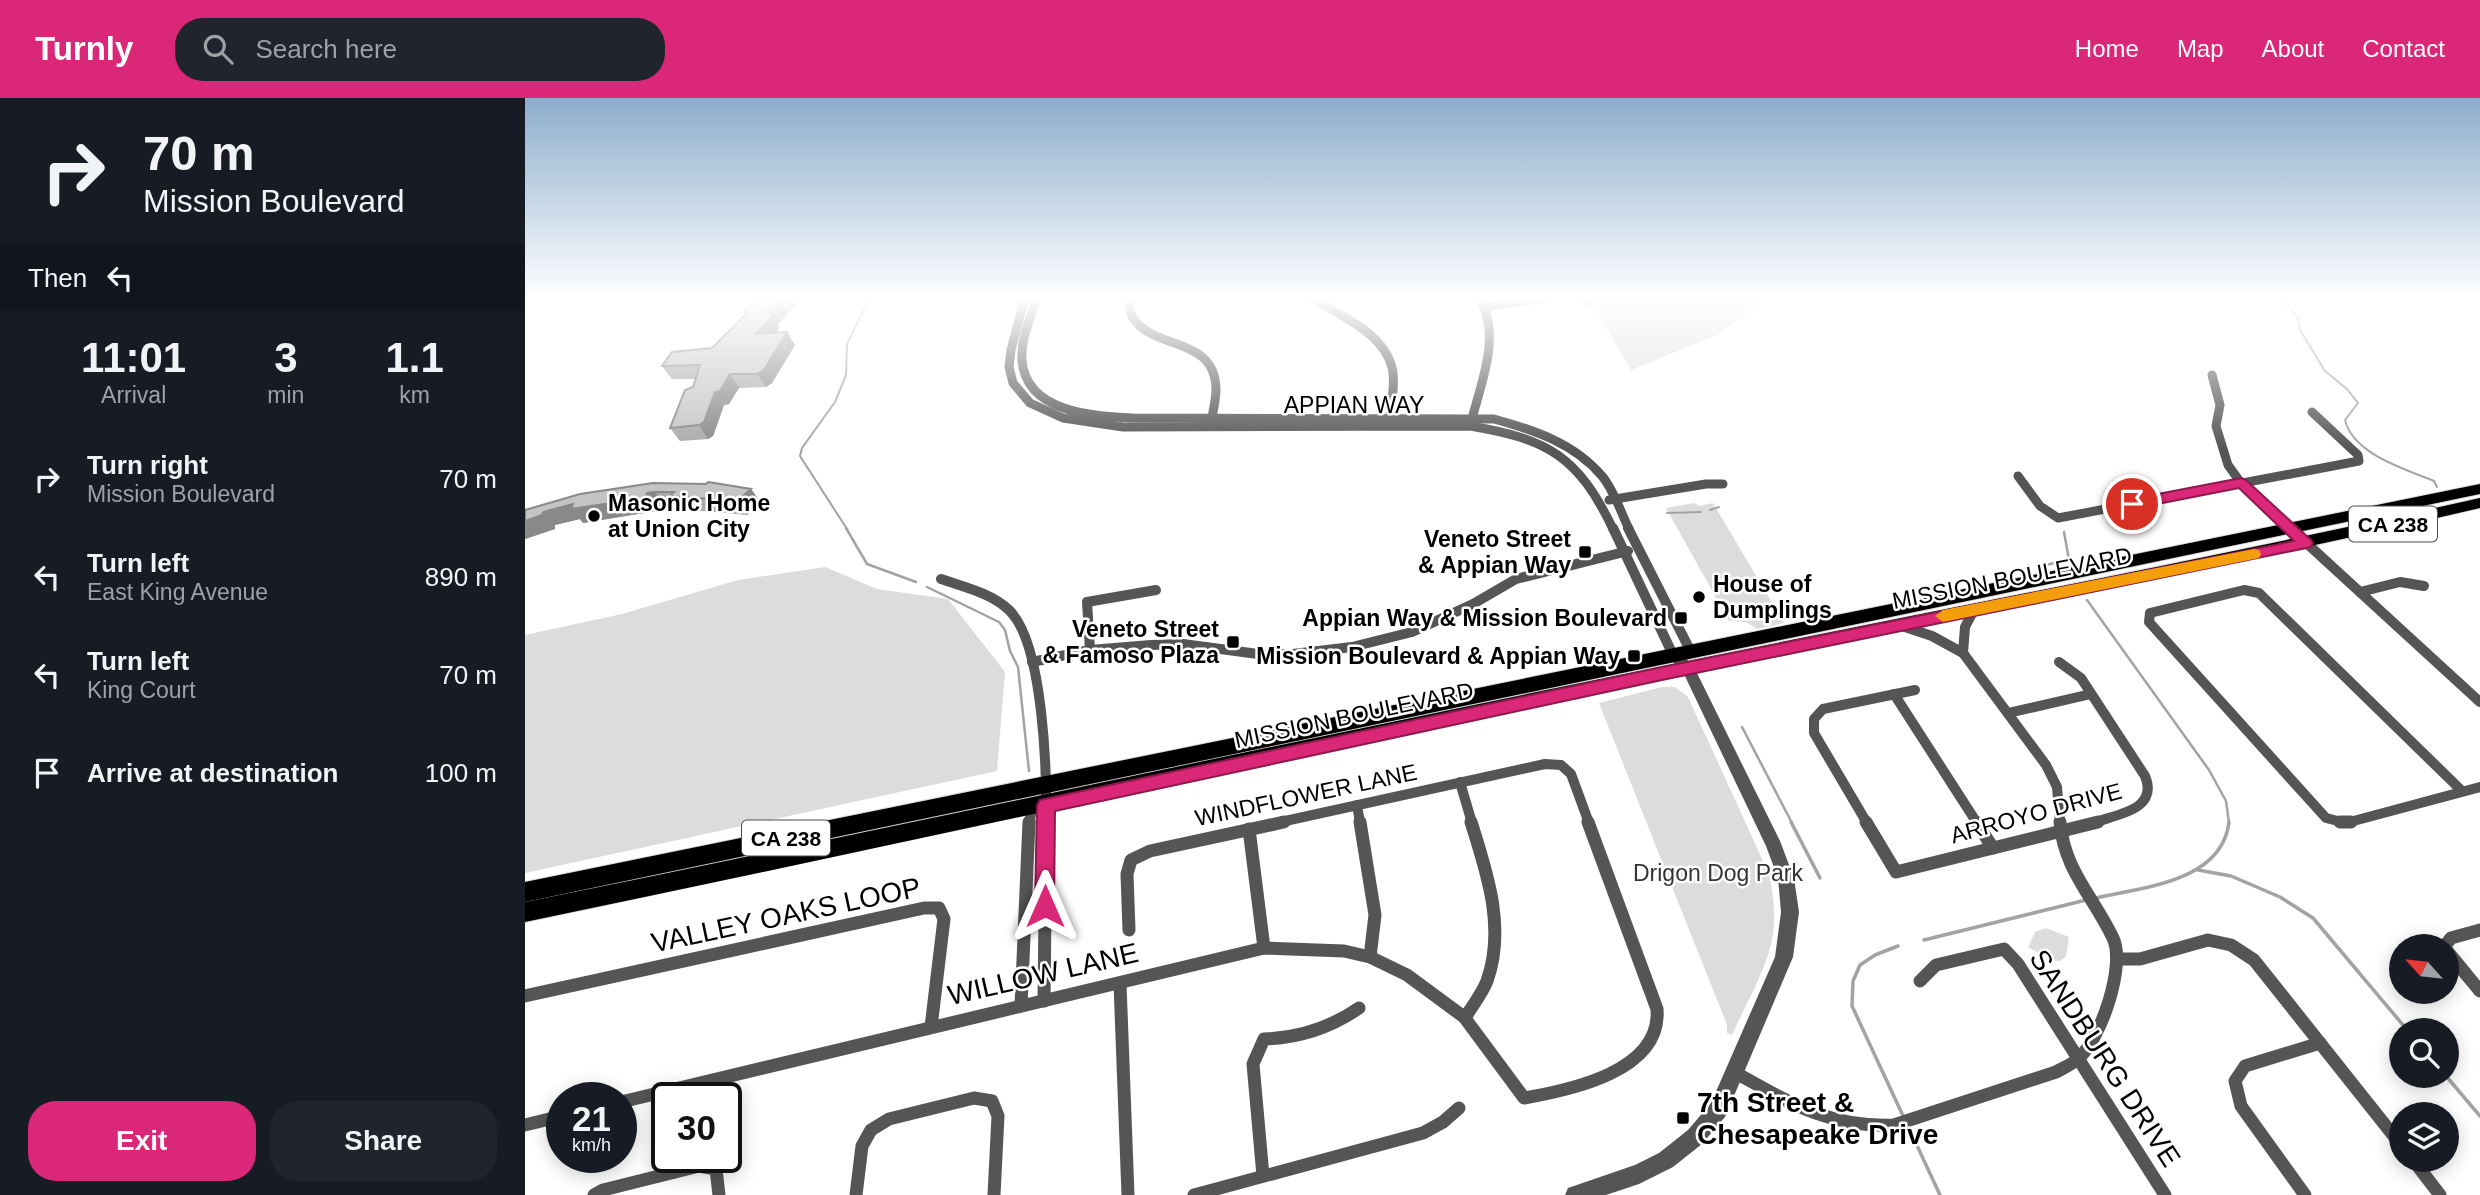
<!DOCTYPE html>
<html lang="en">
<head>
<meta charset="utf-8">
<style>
  body { margin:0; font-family:Arial,sans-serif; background:#20242c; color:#f1f3f6; height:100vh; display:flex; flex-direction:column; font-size:26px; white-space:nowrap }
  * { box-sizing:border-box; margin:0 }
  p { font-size:23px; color:#9ea1a6 }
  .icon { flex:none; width:38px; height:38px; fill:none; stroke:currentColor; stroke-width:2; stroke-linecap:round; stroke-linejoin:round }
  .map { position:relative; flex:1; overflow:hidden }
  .details { display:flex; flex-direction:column; background:#171b24; width:525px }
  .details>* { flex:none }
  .hud { background:#171b24; color:#f1f3f6; overflow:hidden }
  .needle { width:46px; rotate:297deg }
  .fabs { position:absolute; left:1864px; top:836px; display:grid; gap:14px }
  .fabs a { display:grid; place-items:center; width:70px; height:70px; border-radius:50%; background:#171b24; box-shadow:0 4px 18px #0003; font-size:35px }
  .speed { position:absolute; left:21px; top:984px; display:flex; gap:14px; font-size:35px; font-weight:700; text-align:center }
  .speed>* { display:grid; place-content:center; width:91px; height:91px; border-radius:50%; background:#171b24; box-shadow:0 4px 18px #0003; line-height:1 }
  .speed small { font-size:18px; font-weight:400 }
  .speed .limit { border:4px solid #111; border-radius:10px; background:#fff; color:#111 }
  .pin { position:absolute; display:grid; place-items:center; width:60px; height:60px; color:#fff; margin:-30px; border:4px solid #fff; border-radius:50%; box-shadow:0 2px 7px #0007 }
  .me { position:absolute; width:77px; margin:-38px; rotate:0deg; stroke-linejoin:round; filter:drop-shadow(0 0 5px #0008) }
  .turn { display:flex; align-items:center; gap:24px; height:147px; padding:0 28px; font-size:32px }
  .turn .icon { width:91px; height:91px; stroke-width:2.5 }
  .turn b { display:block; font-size:49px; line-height:60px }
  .then { display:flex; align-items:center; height:66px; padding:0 28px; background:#0003; gap:14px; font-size:26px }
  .eta { display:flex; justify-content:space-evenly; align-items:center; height:119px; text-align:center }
  .eta b { font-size:42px; font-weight:600; line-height:49px }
  .action { display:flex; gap:14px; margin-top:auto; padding:14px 28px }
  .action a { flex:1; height:80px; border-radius:28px; background:#db2777; color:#fff; font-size:28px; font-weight:600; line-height:80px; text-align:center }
  .action a+a { background:#20242c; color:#f1f3f6 }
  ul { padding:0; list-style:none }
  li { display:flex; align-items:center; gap:21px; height:98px; padding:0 28px }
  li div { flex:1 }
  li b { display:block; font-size:26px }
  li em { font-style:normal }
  header { display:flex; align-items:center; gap:42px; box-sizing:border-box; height:98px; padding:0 35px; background:#db2777; color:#fff }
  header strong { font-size:33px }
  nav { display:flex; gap:38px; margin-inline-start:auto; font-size:24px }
  .search { width:490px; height:63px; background:#20242c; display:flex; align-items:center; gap:18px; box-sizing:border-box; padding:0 24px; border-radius:28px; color:#9ea1a6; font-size:26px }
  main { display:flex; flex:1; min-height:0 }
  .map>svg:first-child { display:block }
</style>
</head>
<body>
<header>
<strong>Turnly</strong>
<div class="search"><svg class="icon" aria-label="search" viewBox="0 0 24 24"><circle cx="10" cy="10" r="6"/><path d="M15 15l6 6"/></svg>Search here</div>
<nav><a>Home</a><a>Map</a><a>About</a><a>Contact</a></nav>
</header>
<main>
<section class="details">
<div class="hud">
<div class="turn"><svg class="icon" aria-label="right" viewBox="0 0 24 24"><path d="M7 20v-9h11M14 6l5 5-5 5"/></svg><div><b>70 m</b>Mission Boulevard</div></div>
<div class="then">Then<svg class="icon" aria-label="left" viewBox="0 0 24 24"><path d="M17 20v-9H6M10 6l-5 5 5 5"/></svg></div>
</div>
<div class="eta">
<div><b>11:01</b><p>Arrival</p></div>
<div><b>3</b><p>min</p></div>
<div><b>1.1</b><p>km</p></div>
</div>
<ul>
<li><svg class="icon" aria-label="right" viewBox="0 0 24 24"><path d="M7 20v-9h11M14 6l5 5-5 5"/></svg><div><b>Turn right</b><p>Mission Boulevard</p></div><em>70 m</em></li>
<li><svg class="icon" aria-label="left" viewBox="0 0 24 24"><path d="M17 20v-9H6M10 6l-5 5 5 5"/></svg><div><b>Turn left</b><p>East King Avenue</p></div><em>890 m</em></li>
<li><svg class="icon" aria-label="left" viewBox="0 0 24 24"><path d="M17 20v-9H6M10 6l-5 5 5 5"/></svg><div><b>Turn left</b><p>King Court</p></div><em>70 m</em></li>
<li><svg class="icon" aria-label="arrive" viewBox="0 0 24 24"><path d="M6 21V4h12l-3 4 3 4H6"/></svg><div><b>Arrive at destination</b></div><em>100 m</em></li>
</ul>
<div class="action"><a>Exit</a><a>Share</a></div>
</section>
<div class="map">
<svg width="1955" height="1097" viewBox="0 0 1955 1097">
  <rect width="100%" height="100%" fill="#fff"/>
  <!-- green -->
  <g fill="#dcdcdc">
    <polygon points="1063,199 1242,199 1194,236 1106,272"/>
    <polygon points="1169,405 1174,408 1188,405 1259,525 1232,531 1221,524 1204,523 1141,410"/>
    <polygon points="300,469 352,491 423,501 480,574 472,673 0,775 0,537 97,516 213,482"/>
    <path d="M 1137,589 L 1150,589 L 1163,599 L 1244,776 C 1248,795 1251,816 1248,836 C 1243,870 1221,905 1207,937 L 1202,935 L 1202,927 L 1074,605 Z"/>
    <polygon points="1521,830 1544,839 1541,858 1535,863 1526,862 1503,849 1510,834"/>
  </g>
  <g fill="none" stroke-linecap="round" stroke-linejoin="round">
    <!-- stream-far2 -->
    <g stroke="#a3a3a3" stroke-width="2">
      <path d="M 1755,199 L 1773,219 L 1775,232 L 1800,273 L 1822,291 L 1833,305 L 1820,322 C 1828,356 1880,371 1909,383 L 1912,389"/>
      <polyline points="1185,412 1194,409"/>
      <polyline points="1142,415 1176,414"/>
      <polyline points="322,431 275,358 277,350 310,304 321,277 322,246 341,207 340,199"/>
    </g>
    <!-- stream-far1 -->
    <g stroke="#a3a3a3" stroke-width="2.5">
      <polyline points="321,430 342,466 391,484"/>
      <polyline points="1539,434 1544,462"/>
      <polyline points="1522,467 1532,464"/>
      <polyline points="1534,467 1532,464 1547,461"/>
      <polyline points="402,489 474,524 480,532 485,553 493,569 504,673"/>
      <polyline points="1562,502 1684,672 1701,703 1704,725"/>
      <polyline points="1217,629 1267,725"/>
    </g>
    <!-- stream -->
    <g stroke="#a3a3a3" stroke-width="3.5">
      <polyline points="1266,724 1295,780"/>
      <polyline points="1673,772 1706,778 1755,799 1788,820 1883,933"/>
      <path d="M 1571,800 C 1618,789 1697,784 1704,724"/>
      <polyline points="1399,842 1561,802"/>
      <polyline points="1373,848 1350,857 1335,867 1328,883 1327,908 1379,1020"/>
      <polyline points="1921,978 1955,1018"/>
      <polyline points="1382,1026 1415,1097"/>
    </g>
    <!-- primary casing -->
    <g stroke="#dbdbdb" stroke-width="2">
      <g id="primary">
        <polygon points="1955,386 1955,396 0,804 0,784"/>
        <path d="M 1955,400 L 1955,410 C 1684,473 1411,525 1139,581 C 759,661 380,745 0,824 L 0,804 C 380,727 759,645 1139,568 C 1411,512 1684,461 1955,400 Z"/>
      </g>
    </g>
    <!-- minor-far2 -->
    <g stroke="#555" stroke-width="9">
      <path d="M 500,199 L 486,252 L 484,269 L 488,285 L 505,305 L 538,320 L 598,329 L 945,328 C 1023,341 1053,358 1088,431"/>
      <path d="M 512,199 C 506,219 495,242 497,263 C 502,315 568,318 608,320 L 969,321 C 1009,332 1049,345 1077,378 C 1089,392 1096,415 1104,431"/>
      <path d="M 602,199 C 604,205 605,215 608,220 C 630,253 690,238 691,291 C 691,302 688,314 686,324"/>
      <path d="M 785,199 C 814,217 863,236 868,275 C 870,291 866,308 864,324"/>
      <polyline points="1058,199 1063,203"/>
      <polyline points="960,209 1026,199"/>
      <polyline points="1687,277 1695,307 1691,328 1703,367 1716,385 1767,431"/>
      <path d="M 946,325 C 956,283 977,239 954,199"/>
      <polyline points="1493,378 1515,408 1533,420 1834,363 1833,357 1787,314"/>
      <polyline points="1084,402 1181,386 1198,386"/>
    </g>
    <!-- minor-far1 -->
    <g stroke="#555" stroke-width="10">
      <polyline points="1088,430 1148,557"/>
      <polyline points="1103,430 1166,554"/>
      <polyline points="1765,430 1955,604"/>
      <path d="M 416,481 C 439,489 466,495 484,512 C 519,545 522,678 521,725"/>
      <polyline points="1835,494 1875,484 1899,488"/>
      <polyline points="1374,527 1407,538 1438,555 1521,667 1532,689 1535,725"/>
      <polyline points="565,552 562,504 631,492"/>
      <polyline points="1438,555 1440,529 1449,512"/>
      <polyline points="507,564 565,552 626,547 658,546 733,556 768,556 827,549 887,534 948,506 991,481 1103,453"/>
      <path d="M 1534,564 L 1556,580 L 1620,678 C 1634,712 1592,716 1568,725"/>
      <polyline points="1369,596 1452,725"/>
      <polyline points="1483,615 1566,596"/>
      <polyline points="935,684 947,725"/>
      <polyline points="1937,693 1734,495 1719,492 1625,515 1624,524 1801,720 1821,725 1955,689"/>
      <polyline points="832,707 835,725"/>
      <polyline points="504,725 508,706"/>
      <polyline points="751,725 1020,666 1036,667 1046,676 1064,725"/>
      <polyline points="1342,725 1289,635 1289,621 1298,611 1390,592"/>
    </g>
    <!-- minor -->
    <g stroke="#555" stroke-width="13">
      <polyline points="835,724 850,817 845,859"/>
      <polyline points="1341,724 1371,774 1573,724"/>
      <polyline points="1451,724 1468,750"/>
      <polyline points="1815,724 1826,724"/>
      <polyline points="724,731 739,850"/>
      <polyline points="604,832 602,776 606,762 625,753 759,724"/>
      <polyline points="1919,849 1926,840 1955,832"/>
      <polyline points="1922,853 1955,893"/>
      <polyline points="1592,861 1615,861 1683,842 1706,847 1729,862 1876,1047"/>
      <polyline points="1395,883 1411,867 1479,851 1493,866 1640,1097"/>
      <polyline points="595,886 603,1097"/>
      <polyline points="0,898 399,810 414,810 419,821 406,929"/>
      <polyline points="519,903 521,724"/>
      <polyline points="496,908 504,724"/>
      <path d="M 940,920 C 947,908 957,896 962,883 C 981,830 962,775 946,724"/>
      <path d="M 1211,975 C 1265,1005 1305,1030 1369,1027 L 1531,974 C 1538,970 1548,966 1554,960 C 1576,940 1601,867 1588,840 C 1568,798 1539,772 1535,724"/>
      <path d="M 96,1004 L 739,850 L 819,853 L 845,859 L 882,877 L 939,919 L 999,1000 C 1046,992 1137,973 1132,911 L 1063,724"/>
      <polyline points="0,1027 37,1018"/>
      <polyline points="1888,1062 1915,1097"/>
      <path d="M 738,1078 L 728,966 L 739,941 C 775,940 805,930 834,910"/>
      <polyline points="69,1097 78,1092 174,1068 191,1071 194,1097"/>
      <polyline points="331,1097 337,1048 346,1032 364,1021 449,1000 467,1003 473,1018 469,1097"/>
      <polyline points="669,1097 898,1035 918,1024 934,1010"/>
      <polyline points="1780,1097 1716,1008 1710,983 1720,968 1795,945"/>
    </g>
    <!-- tertiary -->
    <polygon fill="#555" fill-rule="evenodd" points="1148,552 1153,553 1168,567 1255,743 1269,780 1274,814 1268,859 1200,1019 1177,1046 1148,1069 1114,1086 1081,1097 1040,1097 1043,1090 1110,1067 1134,1055 1163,1032 1186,1005 1250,859 1256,814 1253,780 1241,748 1158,574 1141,557 1143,553"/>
    <!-- primary -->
    <use href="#primary" fill="#000" fill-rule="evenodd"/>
  </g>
  <!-- wall -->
  <g fill="#a9a9a9">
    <polygon points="233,199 278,199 253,226 254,229 252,234 270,247 247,285 241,289 214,290 204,306 199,307 188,338 183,341 155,343 145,330 168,289 170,281 147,281 137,268 187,250 220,217 219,214"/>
    <polygon points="226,391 236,405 222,417 156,411 153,407 140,407 133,409 131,413 58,425 55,421 30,427 30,431 0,441 55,396"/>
  </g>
  <!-- shaded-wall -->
  <g fill="#898989">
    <polygon points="258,199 278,199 253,226 254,229 253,233 238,249 230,236 242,215"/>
    <polygon points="262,234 270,247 247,285 241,289 232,276"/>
    <polygon points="205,276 214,290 204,306 199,307 188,338 183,341 174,327 190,294"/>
    <polygon points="226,391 236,405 222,417 212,403"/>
    <polygon points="130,394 140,407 133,409 131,413 58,425 55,421 30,427 30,431 0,441 0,423 18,414 48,406"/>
  </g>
  <!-- building -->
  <g fill="#c4c4c4" stroke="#898989" stroke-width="2">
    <polygon points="233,199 258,199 242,215 247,216 246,220 230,236 262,234 239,272 232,276 205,276 195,293 190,294 179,324 174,327 145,330 160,292 168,289 175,267 137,268 147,254 187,250 223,214 219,214"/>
    <polygon points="183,384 226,391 212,403 145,398 149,394 130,394 122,395 120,400 46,411 48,406 18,414 17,417 0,423 0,412 55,396 128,385 181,386"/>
  </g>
  <!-- sky -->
  <linearGradient id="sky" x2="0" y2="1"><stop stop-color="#8cadcc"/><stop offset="0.57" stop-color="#fff"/><stop offset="1" stop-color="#fff" stop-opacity="0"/></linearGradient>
  <rect width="1955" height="352" fill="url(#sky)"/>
  <!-- route -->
  <polygon fill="#db2777" stroke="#8e194d" stroke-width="2" points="1716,380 1721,382 1786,442 1788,445 1786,449 1137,582 530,713 529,808 526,814 520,817 513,814 510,808 512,707 515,702 1137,569 1769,443 1714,390 1607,411 1600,406 1607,401"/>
  <!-- slow -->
  <polygon fill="#f59e0b" points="1729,451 1734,452 1736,456 1734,460 1418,524 1410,518 1418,512"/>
  <!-- markers -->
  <g fill="#000" stroke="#fff" stroke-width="2.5">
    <circle cx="69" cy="418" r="7"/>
    <rect x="1053" y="447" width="14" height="14" rx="3.5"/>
    <circle cx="1174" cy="499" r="7"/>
    <rect x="1149" y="513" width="14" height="14" rx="3.5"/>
    <rect x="701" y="537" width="14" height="14" rx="3.5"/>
    <rect x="1102" y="551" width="14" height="14" rx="3.5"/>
    <rect x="1151" y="1013" width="14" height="14" rx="3.5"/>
  </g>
  <g text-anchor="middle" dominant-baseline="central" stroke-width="5" stroke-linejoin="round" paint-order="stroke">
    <!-- shield labels -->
    <g fill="#fff" stroke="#4c4c4c" stroke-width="2">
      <rect x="1824" y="408.5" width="88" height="35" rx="5"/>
      <rect x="217" y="722.5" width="88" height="35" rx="5"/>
    </g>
    <g font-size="21" font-weight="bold" fill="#000">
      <text x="1868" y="426">CA 238</text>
      <text x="261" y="740">CA 238</text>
    </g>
    <!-- street labels -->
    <g font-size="23" fill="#000" stroke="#fff">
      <text x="829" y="307">APPIAN WAY</text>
      <text transform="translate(1487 480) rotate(-11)">MISSION BOULEVARD</text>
      <text transform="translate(829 617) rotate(-12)">MISSION BOULEVARD</text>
      <text transform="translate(781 697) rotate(-12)">WINDFLOWER LANE</text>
      <text transform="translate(1511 715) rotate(-15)">ARROYO DRIVE</text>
    </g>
    <!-- poi labels -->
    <g font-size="23" font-weight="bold" fill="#000" stroke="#fff" text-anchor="end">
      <text x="83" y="405" text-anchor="start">Masonic Home<tspan x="83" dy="26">at Union City</tspan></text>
      <text x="1046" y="441">Veneto Street<tspan x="1046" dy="26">&amp; Appian Way</tspan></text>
      <text x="1188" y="486" text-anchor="start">House of<tspan x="1188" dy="26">Dumplings</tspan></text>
      <text x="1142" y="520">Appian Way &amp; Mission Boulevard</text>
      <text x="694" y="531">Veneto Street<tspan x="694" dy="26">&amp; Famoso Plaza</tspan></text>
      <text x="1095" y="558">Mission Boulevard &amp; Appian Way</text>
    </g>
    <!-- park labels -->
    <g font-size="23" fill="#333" stroke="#fff">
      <text x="1193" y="775">Drigon Dog Park</text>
    </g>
    <!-- near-street labels -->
    <g font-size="28" fill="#000" stroke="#fff">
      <text transform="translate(261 817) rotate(-12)">VALLEY OAKS LOOP</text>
      <text transform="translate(518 876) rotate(-13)">WILLOW LANE</text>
      <text transform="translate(1580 960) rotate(57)">SANDBURG DRIVE</text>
    </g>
    <!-- near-poi labels -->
    <g font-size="28" font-weight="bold" fill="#000" stroke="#fff" text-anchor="start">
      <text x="1172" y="1004">7th Street &amp;<tspan x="1172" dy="32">Chesapeake Drive</tspan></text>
    </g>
  </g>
</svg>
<div class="fabs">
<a><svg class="needle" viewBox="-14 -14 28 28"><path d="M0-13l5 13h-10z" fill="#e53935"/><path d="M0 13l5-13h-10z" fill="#9ea1a6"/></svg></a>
<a><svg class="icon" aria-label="search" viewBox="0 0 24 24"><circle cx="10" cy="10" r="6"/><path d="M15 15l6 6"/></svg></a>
<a><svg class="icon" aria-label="layers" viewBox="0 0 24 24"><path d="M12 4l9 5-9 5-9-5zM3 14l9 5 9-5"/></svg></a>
</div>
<div class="speed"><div>21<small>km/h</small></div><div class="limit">30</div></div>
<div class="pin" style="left:1607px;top:406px;background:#d93025"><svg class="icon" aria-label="arrive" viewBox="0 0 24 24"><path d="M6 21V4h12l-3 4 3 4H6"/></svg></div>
<svg class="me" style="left:520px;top:808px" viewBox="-20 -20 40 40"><path d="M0-17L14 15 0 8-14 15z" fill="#db2777" stroke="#fff" stroke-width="4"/></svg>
</div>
</main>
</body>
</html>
